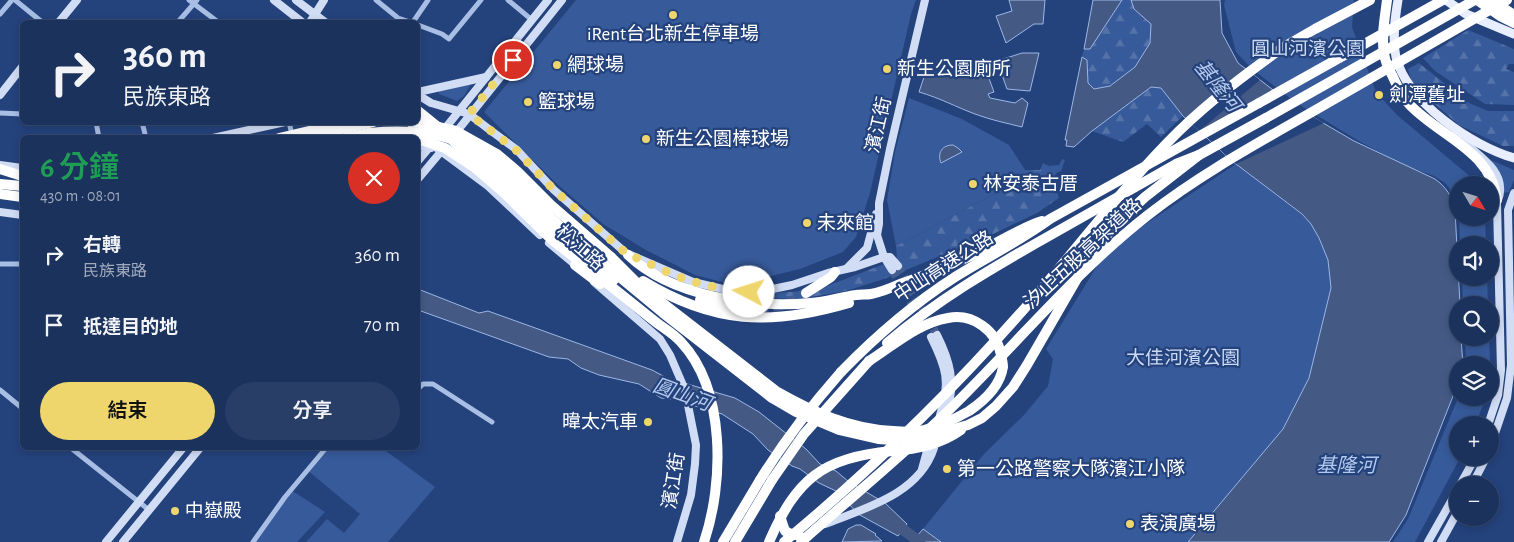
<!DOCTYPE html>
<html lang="zh-TW">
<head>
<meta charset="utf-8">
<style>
  body { margin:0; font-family:"Alegreya Sans","Noto Sans TC",sans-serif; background:#283e66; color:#f1f3f6; height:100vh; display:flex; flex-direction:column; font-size:19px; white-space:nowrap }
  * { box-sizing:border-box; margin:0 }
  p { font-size:16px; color:#a0aabc }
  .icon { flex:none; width:28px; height:28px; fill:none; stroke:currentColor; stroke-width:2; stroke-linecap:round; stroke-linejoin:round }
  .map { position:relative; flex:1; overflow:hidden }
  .details { position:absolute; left:20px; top:135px; width:400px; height:315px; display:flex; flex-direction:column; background:#1b325d; border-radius:8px; box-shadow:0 2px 8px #0003,0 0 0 1px #394d72 }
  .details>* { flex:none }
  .top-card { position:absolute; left:20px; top:20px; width:400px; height:105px; border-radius:8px; box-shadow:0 2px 8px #0003,0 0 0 1px #394d72; background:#1b325d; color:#f1f3f6; overflow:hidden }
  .needle { width:32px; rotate:128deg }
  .fabs { position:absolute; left:1449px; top:176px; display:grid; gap:10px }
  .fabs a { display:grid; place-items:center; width:50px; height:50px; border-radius:50%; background:#1b325d; box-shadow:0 2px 8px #0003,0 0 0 1px #394d72; font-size:25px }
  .pin { position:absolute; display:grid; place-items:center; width:42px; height:42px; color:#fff; margin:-21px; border:2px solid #fff; border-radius:50%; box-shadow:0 1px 5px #0007 }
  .me { position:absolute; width:55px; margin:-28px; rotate:275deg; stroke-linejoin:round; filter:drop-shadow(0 0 4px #0008) }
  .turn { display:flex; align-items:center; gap:18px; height:105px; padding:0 20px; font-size:22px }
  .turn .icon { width:65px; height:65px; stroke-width:2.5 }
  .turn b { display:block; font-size:35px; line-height:42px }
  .round { display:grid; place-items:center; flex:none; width:52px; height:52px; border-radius:26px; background:#283e66 }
  .head { display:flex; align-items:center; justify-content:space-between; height:85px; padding:0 20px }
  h1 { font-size:30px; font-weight:600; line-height:38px; color:#1e9e55 }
  .action { display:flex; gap:10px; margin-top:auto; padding:10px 20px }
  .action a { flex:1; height:58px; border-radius:30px; background:#efd66c; color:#111; font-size:20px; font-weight:600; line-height:58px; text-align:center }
  .action a+a { background:#283e66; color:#f1f3f6 }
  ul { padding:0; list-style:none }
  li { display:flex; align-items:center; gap:15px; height:70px; padding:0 20px }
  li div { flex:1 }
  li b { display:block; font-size:19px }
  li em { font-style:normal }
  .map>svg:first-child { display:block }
</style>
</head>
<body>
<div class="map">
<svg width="1514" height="542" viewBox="0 0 1514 542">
  <defs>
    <pattern id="forest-firs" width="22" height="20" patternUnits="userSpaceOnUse" patternTransform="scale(1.25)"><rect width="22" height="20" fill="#375a9a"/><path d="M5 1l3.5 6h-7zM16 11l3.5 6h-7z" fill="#5573a9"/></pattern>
  </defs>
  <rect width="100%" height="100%" fill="#24427c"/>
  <!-- green -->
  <g fill="#375a9a">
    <polygon points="576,0 916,0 911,14 870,193 856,237 843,252 800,269 755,280 726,283 695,275 646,250 603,224 556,183 484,112"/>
    <polygon points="1225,0 1354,0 1352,27 1376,92 1397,115 1472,178 1476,185 1458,185 1457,209 1455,195 1445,183 1434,176 1403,165 1357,140 1295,102 1252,69 1236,52 1224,5"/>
    <polygon points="472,82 464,96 457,101 439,94 439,90"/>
    <polygon points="909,98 962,119 1009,145 1029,176 896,246 887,200 895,152"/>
    <polygon points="1491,160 1514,170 1514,180 1509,192 1503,193"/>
    <polygon points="1236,164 1301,214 1311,224 1319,238 1328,260 1331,288 1309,378 1283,429 1188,542 941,542 923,529 984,454 1024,415 1048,386 1053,359 1046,349 1097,266 1129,235"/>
    <polygon points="1459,218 1485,218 1486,245 1460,245"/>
    <polygon points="1462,278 1487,278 1488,305 1463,305"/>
    <polygon points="1465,338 1489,338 1491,383 1490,386 1490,365 1466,365"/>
    <polygon points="1458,398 1486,398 1475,425 1458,425 1458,458 1460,458 1415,542 1393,542 1408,519"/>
    <polygon points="327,448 382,448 435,487 388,542 306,542 327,519 344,533 360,514 307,470"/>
    <polygon points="291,490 325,512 297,542 253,542"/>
  </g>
  <!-- forest -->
  <g fill="url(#forest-firs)">
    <polygon points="1122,0 1131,0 1134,9 1151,24 1150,43 1135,67 1110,86 1094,89 1088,83 1087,60 1082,57 1084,49 1087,49 1100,34"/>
    <polygon points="1468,30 1514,49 1514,64 1509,64 1506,69 1514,72 1514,105 1485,104 1435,71 1423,58"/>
    <polygon points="1419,63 1469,103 1488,111 1514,111 1514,146 1503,146 1459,125 1412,84 1408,69"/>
    <polygon points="1151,87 1161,88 1183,116 1161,137 1147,124 1123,142 1092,131"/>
    <polygon points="1062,159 1065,160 1061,171 1056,173 1053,182 1059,198 1037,213 991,235 884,279 846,291 799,299 757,298 761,294 817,290 897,259 896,246 1029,176 1025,170 1040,170 1043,163 1049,166 1059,165"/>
  </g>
  <!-- water -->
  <g fill="#445a85" stroke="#9cb7e6">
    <polygon points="1009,0 1045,0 1043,24 1034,24 1006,43 996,16 1012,11"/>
    <polygon points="1093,0 1122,0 1090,49 1084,49"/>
    <path d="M 1131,0 L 1220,0 L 1222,33 L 1238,63 L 1294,106 L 1354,141 L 1435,179 C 1446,187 1452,196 1455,210 L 1460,305 L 1458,305 L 1458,338 L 1461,338 L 1463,365 L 1458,365 L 1457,386 L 1406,515 L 1389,542 L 1188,542 L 1283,429 L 1309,378 L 1331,288 L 1328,260 L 1319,238 L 1311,224 L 1302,214 L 1232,161 L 1183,116 L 1161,88 L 1151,87 L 1092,131 L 1074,147 L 1066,146 L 1067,140 L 1065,140 L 1082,57 L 1087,60 L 1088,83 L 1094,89 L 1110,86 L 1135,67 L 1150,43 L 1151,24 L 1134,9 Z"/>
    <polygon points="1022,53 1039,53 1030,91 1007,89 997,61"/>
    <path d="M 984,65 L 994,92 L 988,94 L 990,98 L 1015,103 L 1022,98 L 1028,103 L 1022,127 C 1006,123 991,120 975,114 C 956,107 940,98 919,92 L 926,71 L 946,76 Z"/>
    <path d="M 953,145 L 958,148 L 962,152 L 941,163 C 937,153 942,145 953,145 Z"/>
    <polygon points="418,289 479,313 488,311 652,370 667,378 735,398 759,412 806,449 820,464 836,471 849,482 885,503 907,524 898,536 858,514 838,492 819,483 800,469 792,466 768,450 753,434 722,414 672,399 661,398 639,384 599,375 581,368 568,359 549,357 418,310"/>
    <polygon points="856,525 861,525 876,534 875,535 882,541 842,542 848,529"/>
    <polygon points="923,529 941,542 912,542"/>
  </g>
  <!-- pier -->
  <g fill="#24427c">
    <polygon points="1250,72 1260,80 1199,131 1190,123"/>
    <polygon points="1275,91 1308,114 1230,159 1201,132"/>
    <polygon points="1310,115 1324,123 1236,164 1232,161"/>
  </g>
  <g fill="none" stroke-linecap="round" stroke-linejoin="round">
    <!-- river -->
    <polyline stroke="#445a85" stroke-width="11" points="890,520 920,542"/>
    <!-- secondary-tunnel -->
    <g stroke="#455e90" stroke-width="8" stroke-dasharray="8 4" stroke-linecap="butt">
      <polyline points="898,266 937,335"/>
      <polyline points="892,270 916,311"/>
    </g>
    <!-- highway-tunnel -->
    <polyline stroke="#455e90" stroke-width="10" stroke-dasharray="10 5" stroke-linecap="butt" points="758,309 787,304 806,293"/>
    <!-- street -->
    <g stroke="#a8bee5" stroke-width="5">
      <polyline points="15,0 42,22"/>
      <polyline points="189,0 218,22"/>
      <polyline points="376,0 398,18 410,22"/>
      <polyline points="508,0 532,20"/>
      <polyline points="0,14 12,0"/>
      <polyline points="178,22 197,0"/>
      <polyline points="413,22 428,0"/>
      <polyline points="418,25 442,34 449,39 481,0"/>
      <polyline points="0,113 22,114"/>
      <polyline points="96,122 99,138"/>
      <polyline points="142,122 146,138"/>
      <polyline points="289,122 292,135"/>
      <polyline points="0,264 22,264"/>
      <polyline points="418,389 423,384 433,384 492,422"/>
      <polyline points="0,390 22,408"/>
      <polyline points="71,448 149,510"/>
      <polyline points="253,542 285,497 326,448"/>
    </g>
    <!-- secondary -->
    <g stroke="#d1ddf5" stroke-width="8">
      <polyline points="274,0 302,22"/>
      <polyline points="296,0 325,22"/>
      <polyline points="59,22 77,0"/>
      <polyline points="310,22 324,0"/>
      <polyline points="418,92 486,77"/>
      <polyline points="0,95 22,67"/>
      <polyline points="418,95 431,103 469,114 490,130 517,150 554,190 626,253 693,282 727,290 749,292 768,290 792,285 828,273 855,267 884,257 890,257 898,266"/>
      <polyline points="409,122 420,133"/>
      <path d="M 1455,129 C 1465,151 1503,163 1500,192 C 1500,197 1497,200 1497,204 L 1501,370 L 1498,395 L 1488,425"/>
      <polyline points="443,131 548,0"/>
      <polyline points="454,135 562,0"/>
      <polyline points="213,138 285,122"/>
      <polyline points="418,146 431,148"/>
      <polyline points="434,146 488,186 540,235"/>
      <polyline points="418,161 434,142"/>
      <polyline points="0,165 22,168"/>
      <polyline points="418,179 444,148"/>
      <polyline points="0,212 22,215"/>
      <polyline points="549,243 578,267"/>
      <polyline points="847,268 867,248 876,214"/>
      <polyline points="892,270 884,257 877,235 879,224 879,203 890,149 925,0"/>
      <polyline points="594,282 660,339 670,355 685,390 696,445 695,464 691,495 677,542"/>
      <path d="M 937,335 C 950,361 956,383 947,411"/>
      <path d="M 931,337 C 946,367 951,383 940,415"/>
      <polyline points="1490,448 1507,398 1511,365 1508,210 1514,193"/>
      <polyline points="922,469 927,451"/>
      <polyline points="1460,485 1475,458"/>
      <polyline points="1472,485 1486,458"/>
      <path d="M 825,524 C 866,508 919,494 934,448"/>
      <polyline points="106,542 183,448"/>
      <polyline points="123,542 200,448"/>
      <polyline points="1428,542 1458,489"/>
      <polyline points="1441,542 1458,511"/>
    </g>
    <!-- primary -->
    <g stroke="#e8eefd" stroke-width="9">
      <path d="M 1398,0 C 1395,18 1392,39 1396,57 C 1407,102 1472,146 1514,158"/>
      <polyline points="1446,0 1466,14 1514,34"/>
    </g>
    <!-- highway -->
    <g stroke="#fff" stroke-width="10">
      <path d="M 1387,0 C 1385,17 1381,36 1384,53 C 1385,61 1388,68 1392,75 C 1397,85 1401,96 1409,104 C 1440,137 1491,150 1497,200"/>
      <polyline points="1477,0 1500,16 1514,23"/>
      <polyline points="1491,0 1514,15"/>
      <polyline points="1282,48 1315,29 1370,0"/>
      <polyline points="418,111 439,128"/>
      <polyline points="327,132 373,122"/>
      <polyline points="395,136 412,138"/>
      <polyline points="345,138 369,133 376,133"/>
      <polyline points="453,141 486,167 566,242 614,280"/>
      <polyline points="0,169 22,176"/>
      <polyline points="0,184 22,186"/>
      <polyline points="0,194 22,197"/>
      <path d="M 628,255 C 672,297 753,308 811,303 C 826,302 841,297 856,295 C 861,294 866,295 871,294 C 881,292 891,288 900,284 C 924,276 948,266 971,256 C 995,245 1017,229 1042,221"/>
      <path d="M 611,257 L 638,284 L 776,391 C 813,412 850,429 893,431 C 903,432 914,433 924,430 C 939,426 955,419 969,411 C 984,401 1000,386 1003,367 C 1003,363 1002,359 1001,355 C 997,331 973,313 948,318 C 918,323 894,345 869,361"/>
      <polyline points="575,265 600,284"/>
      <polyline points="605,265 663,313 772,398 796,412 839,430 878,439 909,441 968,425 982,418 996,406 1013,387 1027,365 1090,256 1116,224 1145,197 1199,155"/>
      <path d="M 603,280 C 621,294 639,309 657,323 C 665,329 674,334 681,342 C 726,390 724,483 704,542"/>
      <path d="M 643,281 C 714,324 770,326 849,303"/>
      <polyline points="806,293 831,277 835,272"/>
      <polyline points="700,300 735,307"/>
      <path d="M 887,343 C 937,300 992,268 1049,236 C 1092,212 1134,188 1176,164 L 1199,155 L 1266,118"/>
      <path d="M 841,372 C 876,336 913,304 955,277 C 987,257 1020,241 1050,219 L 1259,103"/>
      <polyline points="780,516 785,531 793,535 799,535"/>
      <polyline points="723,542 760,480"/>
      <polyline points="735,542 772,480"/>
      <path d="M 769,542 C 797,478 822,458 892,451 C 917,449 940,445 961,430"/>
    </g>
    <!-- highway-bridge -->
    <g stroke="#fff" stroke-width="10">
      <polyline points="1259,103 1443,0"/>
      <polyline points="1266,118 1475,0"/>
      <polyline points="416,122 456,131 497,154 517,171 551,205 611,257"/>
      <path d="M 369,133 C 411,129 454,132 489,159 C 507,173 523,190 539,206 C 560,227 582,246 605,265"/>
      <polyline points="279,138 313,130 336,130"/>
      <polyline points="418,139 445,148 474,167 503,192 551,239 603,280"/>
      <path d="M 760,480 C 784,441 811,406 841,372"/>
      <polyline points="772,480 804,434 869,361"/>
      <path d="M 784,542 C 870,471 951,392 1025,308 C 1077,250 1123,186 1179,131 C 1211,100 1246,74 1282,48"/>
      <path d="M 801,542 C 849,499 900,458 946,413 C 1013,348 1074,273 1148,215 C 1199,175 1256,144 1312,112 C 1377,75 1442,38 1507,0"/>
    </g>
  </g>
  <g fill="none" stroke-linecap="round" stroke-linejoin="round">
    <!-- route -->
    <path stroke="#efd66c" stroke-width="9" stroke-dasharray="0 16.2" d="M 513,60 L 469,114 L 516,150 L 554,190 L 628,255 C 642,259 654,266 667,272 C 694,284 720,289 749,292"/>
  </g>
  <!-- markers -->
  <g fill="#efd66c" stroke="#24427c" stroke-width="2">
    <circle cx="673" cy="15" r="5"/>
    <circle cx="557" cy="65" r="5"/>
    <circle cx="887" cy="69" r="5"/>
    <circle cx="1379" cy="95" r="5"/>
    <circle cx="528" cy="102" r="5"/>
    <circle cx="646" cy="139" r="5"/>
    <circle cx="973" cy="184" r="5"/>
    <circle cx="807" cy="223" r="5"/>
    <circle cx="648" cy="422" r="5"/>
    <circle cx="947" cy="469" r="5"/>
    <circle cx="175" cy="511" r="5"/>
    <circle cx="1130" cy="524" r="5"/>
  </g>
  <g text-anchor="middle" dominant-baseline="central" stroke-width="4.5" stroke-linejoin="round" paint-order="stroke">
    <!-- poi labels -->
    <g font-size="19" fill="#fff" stroke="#24427c" text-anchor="start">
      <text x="673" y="34" text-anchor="middle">iRent台北新生停車場</text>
      <text x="567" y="65">網球場</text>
      <text x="897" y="69">新生公園廁所</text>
      <text x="1389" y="95">劍潭舊址</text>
      <text x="538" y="102">籃球場</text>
      <text x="656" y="139">新生公園棒球場</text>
      <text x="983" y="184">林安泰古厝</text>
      <text x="817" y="223">未來館</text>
      <text x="638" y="422" text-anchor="end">暐太汽車</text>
      <text x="957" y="469">第一公路警察大隊濱江小隊</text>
      <text x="185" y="511">中嶽殿</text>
      <text x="1140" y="524">表演廣場</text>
    </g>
    <!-- park labels -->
    <g font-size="19" fill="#cbdaf4" stroke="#24427c">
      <text x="1308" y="49">圓山河濱公園</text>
      <text x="1183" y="358">大佳河濱公園</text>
    </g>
    <!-- street labels -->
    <g font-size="19" fill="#fff" stroke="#24427c">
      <text transform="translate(879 125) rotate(-77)">濱江街</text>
      <text transform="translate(580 248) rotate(41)">松江路</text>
      <text transform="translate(1083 254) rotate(-43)">汐止五股高架道路</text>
      <text transform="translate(944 267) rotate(-33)">中山高速公路</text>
      <text transform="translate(674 481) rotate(-81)">濱江街</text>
    </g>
    <!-- water labels -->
    <g font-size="20" font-style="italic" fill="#b3c8ed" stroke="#24427c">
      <text transform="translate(1217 86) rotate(51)">基隆河</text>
      <text transform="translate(682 395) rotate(20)">圓山河</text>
      <text x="1346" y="466">基隆河</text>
    </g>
  </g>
</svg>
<div class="fabs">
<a><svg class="needle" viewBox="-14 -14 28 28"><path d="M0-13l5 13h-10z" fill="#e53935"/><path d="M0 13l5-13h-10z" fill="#a0aabc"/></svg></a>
<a><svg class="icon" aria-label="sound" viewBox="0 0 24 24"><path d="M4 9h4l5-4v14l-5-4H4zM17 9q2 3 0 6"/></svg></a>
<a><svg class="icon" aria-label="search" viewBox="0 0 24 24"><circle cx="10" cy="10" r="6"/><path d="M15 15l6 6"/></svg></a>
<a><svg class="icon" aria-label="layers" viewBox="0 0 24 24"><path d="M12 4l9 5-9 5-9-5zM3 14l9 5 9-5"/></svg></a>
<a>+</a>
<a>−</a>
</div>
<div class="pin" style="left:513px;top:60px;background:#d93025"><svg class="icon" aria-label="arrive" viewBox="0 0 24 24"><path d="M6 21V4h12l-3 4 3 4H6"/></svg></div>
<svg class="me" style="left:749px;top:292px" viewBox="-20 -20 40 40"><circle r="19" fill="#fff"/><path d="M0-13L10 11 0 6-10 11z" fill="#efd66c"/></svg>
<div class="top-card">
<div class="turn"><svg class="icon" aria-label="right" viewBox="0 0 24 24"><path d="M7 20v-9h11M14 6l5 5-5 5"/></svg><div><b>360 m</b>民族東路</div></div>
</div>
<section class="details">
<div class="head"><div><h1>6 分鐘</h1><p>430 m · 08:01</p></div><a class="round" style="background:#d93025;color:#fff"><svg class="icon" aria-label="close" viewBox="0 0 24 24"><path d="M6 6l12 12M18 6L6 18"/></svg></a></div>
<ul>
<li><svg class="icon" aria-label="right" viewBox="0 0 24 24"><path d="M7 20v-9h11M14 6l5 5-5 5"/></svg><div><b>右轉</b><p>民族東路</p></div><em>360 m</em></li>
<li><svg class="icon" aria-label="arrive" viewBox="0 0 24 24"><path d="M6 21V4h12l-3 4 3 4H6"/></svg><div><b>抵達目的地</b></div><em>70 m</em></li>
</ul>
<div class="action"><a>結束</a><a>分享</a></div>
</section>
</div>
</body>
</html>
